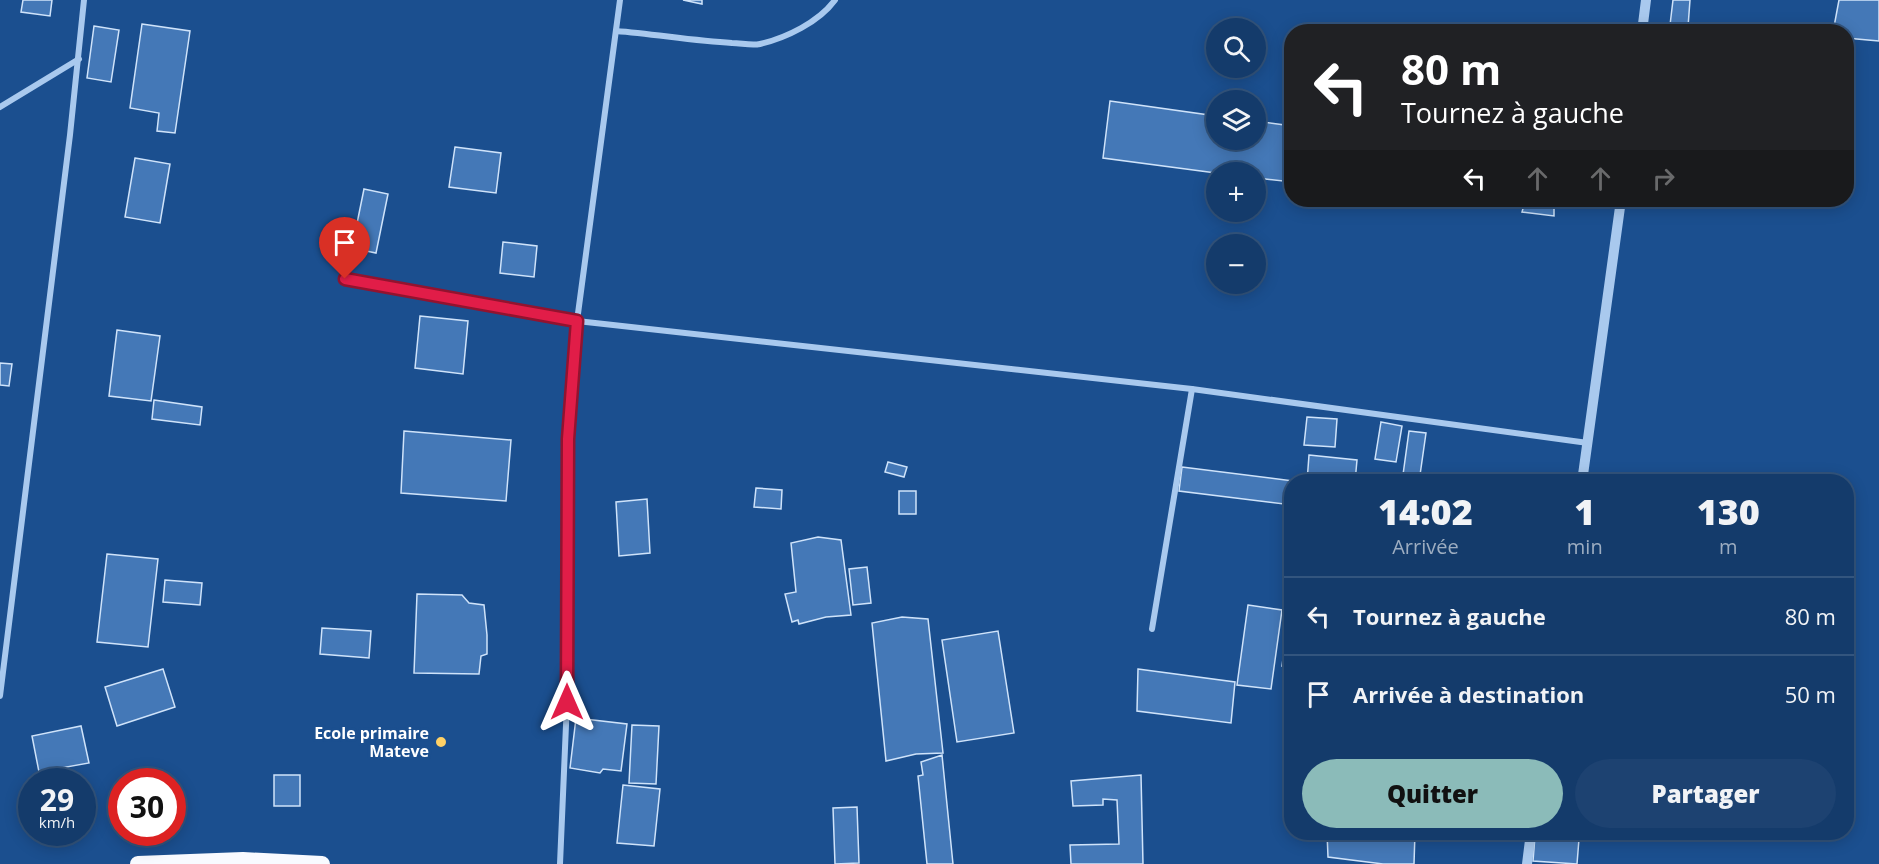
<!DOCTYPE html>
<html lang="fr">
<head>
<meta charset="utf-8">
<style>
  body { margin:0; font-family:"Open Sans",sans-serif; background:#1d4271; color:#f1f3f6; height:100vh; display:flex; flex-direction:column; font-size:22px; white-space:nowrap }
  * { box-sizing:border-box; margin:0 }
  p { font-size:20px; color:#9dadc1 }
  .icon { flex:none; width:33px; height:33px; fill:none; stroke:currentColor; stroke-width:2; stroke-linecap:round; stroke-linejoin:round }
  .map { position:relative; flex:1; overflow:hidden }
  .side { position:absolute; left:1284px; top:474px; width:570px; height:366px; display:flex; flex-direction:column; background:#143b6b; border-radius:24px; box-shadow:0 3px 15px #0003,0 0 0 2px #33557e }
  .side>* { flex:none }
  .hud { position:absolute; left:1284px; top:24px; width:570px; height:183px; border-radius:24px; box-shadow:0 3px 15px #0003,0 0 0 2px #33557e; background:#202124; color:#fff; overflow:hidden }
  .tools { position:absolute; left:1206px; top:18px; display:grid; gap:12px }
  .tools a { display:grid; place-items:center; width:60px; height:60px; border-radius:50%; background:#143b6b; box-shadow:0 3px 15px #0003,0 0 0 2px #33557e; font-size:30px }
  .speed { position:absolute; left:18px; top:768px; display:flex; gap:12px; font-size:30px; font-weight:700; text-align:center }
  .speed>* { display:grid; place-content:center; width:78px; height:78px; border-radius:50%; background:#143b6b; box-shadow:0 3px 15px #0003,0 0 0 2px #33557e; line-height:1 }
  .speed small { font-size:15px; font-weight:400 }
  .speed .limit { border:9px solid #d22; background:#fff; color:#111 }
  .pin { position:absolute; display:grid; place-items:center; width:51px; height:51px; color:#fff; margin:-62px -26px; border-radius:50% 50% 50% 0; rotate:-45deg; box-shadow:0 0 6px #0007 }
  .pin .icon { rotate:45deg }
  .me { position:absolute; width:66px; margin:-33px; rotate:0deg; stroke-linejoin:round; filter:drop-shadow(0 0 4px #0008) }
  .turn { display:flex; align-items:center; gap:21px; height:126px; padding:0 18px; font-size:27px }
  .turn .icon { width:78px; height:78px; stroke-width:2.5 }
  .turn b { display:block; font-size:42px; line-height:51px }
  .lanes { display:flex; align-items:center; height:57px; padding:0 18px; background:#0003; justify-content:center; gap:30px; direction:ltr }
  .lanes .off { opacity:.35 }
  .eta { display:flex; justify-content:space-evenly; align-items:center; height:102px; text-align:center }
  .eta b { font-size:36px; font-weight:800; line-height:42px }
  .cta { display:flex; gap:12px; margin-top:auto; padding:12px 18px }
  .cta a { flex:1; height:69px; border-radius:36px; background:#8bbbb9; color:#111; font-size:24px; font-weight:800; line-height:69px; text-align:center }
  .cta a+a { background:#1d4271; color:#f1f3f6 }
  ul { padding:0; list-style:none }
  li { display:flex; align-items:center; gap:18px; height:78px; padding:0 18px; border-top:2px solid #33557e }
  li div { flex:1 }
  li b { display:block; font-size:22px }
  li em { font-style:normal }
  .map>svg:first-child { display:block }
</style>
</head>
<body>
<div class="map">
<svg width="1879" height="864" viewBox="0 0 1879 864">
  <rect width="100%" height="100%" fill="#1b4f8f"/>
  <!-- building -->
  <g fill="#4478b7" stroke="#cfe3fa" stroke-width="1.5">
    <polygon points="23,0 52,0 50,16 21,12"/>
    <polygon points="683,0 702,0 702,4"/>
    <polygon points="1673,0 1690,0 1688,27 1670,25"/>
    <polygon points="1839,0 1879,0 1879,41 1846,38 1846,32 1833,32"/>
    <polygon points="142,24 190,31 175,133 157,131 159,113 130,108"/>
    <polygon points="94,26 119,30 111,82 87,78"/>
    <polygon points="1110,101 1216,116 1216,140 1256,140 1256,121 1292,126 1292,182 1256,178 1256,172 1216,173 1103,158"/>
    <polygon points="455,147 501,153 496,193 449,187"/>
    <polygon points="135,158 170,164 160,223 125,217"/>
    <polygon points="364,189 388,194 376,253 352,248"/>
    <polygon points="1428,200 1475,200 1474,205"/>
    <polygon points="1501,200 1571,200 1570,208 1554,207 1554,216 1522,212 1524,205"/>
    <polygon points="503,242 537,246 534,277 500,273"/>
    <polygon points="420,316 468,321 463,374 415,368"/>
    <polygon points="117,330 160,336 151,401 109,396"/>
    <polygon points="0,363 12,364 9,386 0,385"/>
    <polygon points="154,400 202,407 200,425 152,419"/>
    <polygon points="1307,417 1337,419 1335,447 1304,445"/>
    <polygon points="1381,422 1402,426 1396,462 1375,459"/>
    <polygon points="404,431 511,440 506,501 401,493"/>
    <polygon points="1409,431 1426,433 1419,482 1402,482"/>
    <polygon points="1309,455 1357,460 1355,482 1307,482"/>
    <polygon points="888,462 907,467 904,477 885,472"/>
    <polygon points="1182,467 1301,482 1292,482 1292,505 1179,491"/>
    <polygon points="756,488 782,490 781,509 754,507"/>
    <rect x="899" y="491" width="17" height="23"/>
    <polygon points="647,499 650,553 619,556 616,502"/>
    <polygon points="818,537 841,540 851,615 826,617 799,624 798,620 792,622 785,594 796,592 791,543"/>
    <polygon points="107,554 158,559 148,647 97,642"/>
    <polygon points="867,567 871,603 853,605 849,569"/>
    <polygon points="165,580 202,583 200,605 163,602"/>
    <polygon points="417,594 462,595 469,603 484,605 487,635 487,654 481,656 479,674 414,673"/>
    <polygon points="1291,600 1292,600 1292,667 1282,666"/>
    <polygon points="1248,605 1282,610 1271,689 1237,685"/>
    <polygon points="902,617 928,619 943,753 916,754 886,761 872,623"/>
    <polygon points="322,628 371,631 369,658 320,654"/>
    <polygon points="998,631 1014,733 957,742 942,640"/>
    <polygon points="163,669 175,707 117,726 105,687"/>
    <polygon points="1138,669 1235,682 1231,723 1137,711"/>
    <polygon points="576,718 627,724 621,771 603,769 600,773 570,768"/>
    <polygon points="632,725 659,726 656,784 629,783"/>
    <polygon points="81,726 89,763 39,772 32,736"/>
    <polygon points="942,755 953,864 927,864 918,776 923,775 921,762"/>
    <rect x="274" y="775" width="26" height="31"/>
    <polygon points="1141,775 1143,864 1071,864 1070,845 1119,844 1117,800 1103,799 1103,805 1073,806 1071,781"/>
    <polygon points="623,785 660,789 654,846 617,843"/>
    <polygon points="857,807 859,863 835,864 833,808"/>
    <polygon points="1327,832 1415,832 1414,864 1383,864 1328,857"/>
    <polygon points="1535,836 1579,839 1577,864 1533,861"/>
  </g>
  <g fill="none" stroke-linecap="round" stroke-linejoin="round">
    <!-- minor -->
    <g stroke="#a9c9ee" stroke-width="6">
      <path d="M 616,31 C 655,34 693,41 732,43 C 741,43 751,46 760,44 C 786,38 819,22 835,0"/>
      <polyline points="0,107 79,59"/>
      <polyline points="345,279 577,321 1192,389 1588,443"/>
      <polyline points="1152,629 1192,389"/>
      <polyline points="0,696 70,135 84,0"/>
      <polyline points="560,864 567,702 568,439 577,321 620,0"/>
    </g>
    <!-- tertiary -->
    <g stroke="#a9c9ee" stroke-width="10">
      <polyline points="1642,32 1646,0"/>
      <polyline points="1582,482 1621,200"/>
      <polyline points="1527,864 1531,832"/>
    </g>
    <!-- trunk -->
    <polyline stroke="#f8faff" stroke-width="16" points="138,864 243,860 322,864"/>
  </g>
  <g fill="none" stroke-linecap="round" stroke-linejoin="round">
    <!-- route casing -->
    <g stroke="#92132f" stroke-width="15">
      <polyline id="route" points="345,279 577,321 568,439 567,702"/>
    </g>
    <!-- route -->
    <use href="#route" stroke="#e11d48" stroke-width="10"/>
  </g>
  <!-- markers -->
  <circle fill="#ffd166" stroke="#1b4f8f" stroke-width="2" cx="441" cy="742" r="6"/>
  <g text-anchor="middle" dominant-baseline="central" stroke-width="6" stroke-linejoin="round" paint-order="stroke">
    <!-- poi labels -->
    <g font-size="16" font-weight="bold" fill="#fff" stroke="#1b4f8f" text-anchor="end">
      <text x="429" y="733">Ecole primaire<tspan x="429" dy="18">Mateve</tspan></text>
    </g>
  </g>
</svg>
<div class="tools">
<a><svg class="icon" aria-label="search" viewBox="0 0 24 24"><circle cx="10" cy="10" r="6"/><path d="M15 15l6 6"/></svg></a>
<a><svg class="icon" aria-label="layers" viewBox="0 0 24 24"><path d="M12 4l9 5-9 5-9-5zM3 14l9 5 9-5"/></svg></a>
<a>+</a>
<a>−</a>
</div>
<div class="speed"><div>29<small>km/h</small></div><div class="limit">30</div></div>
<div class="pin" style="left:345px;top:279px;background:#d93025"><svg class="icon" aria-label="arrive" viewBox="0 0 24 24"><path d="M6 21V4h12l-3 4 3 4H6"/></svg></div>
<svg class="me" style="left:567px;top:702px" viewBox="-20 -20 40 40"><path d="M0-17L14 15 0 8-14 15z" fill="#e11d48" stroke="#fff" stroke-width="4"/></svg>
<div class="hud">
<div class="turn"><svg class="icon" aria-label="left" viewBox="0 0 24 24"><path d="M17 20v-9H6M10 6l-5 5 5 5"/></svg><div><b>80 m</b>Tournez à gauche</div></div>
<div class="lanes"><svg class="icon" aria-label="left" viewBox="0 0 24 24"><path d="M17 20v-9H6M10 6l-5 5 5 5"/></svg><svg class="icon off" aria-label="ahead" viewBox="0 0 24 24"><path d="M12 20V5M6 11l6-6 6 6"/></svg><svg class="icon off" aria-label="ahead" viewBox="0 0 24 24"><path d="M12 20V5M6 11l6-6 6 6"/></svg><svg class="icon off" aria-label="right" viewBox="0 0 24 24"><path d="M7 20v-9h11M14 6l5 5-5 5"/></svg></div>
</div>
<section class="side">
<div class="eta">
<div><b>14:02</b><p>Arrivée</p></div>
<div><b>1</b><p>min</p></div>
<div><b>130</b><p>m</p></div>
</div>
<ul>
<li><svg class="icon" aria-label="left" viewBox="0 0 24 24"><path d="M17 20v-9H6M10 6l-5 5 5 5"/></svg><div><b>Tournez à gauche</b></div><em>80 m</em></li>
<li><svg class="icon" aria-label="arrive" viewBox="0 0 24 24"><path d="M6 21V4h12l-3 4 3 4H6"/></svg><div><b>Arrivée à destination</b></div><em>50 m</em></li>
</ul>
<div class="cta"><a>Quitter</a><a>Partager</a></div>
</section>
</div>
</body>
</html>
